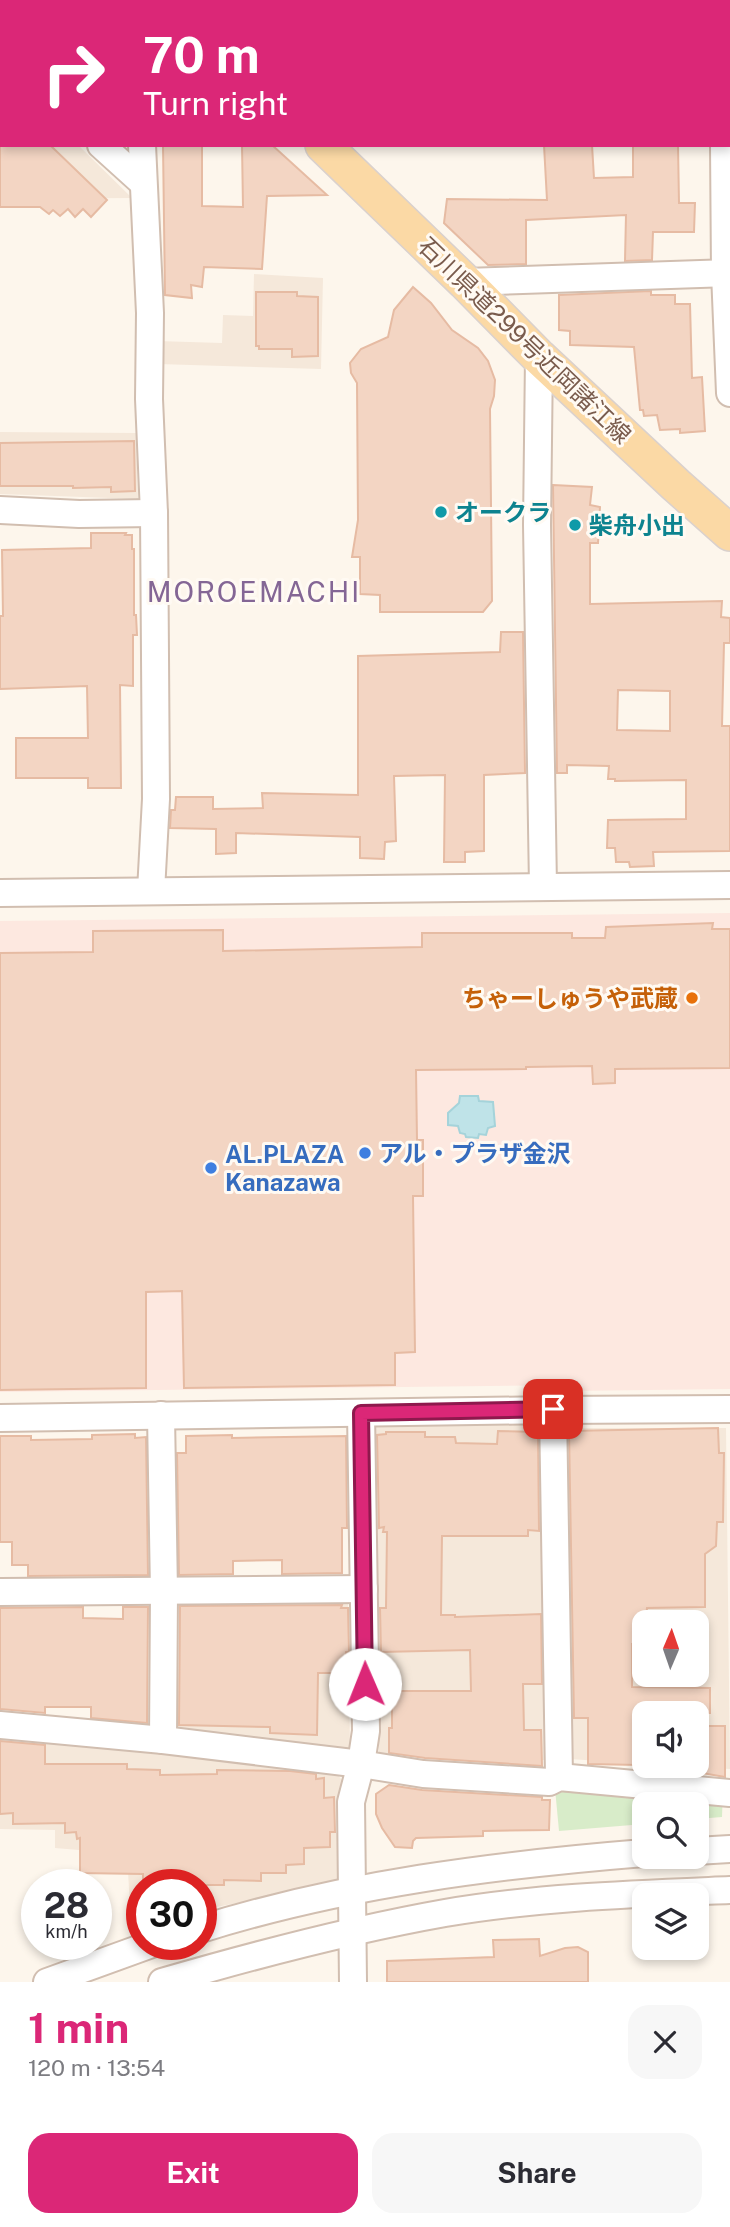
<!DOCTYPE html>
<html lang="en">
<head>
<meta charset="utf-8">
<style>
  body { margin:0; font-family:"Public Sans","Noto Sans JP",sans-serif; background:#f7f7f7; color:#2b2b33; height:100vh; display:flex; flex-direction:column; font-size:26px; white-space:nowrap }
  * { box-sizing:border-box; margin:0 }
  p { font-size:23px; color:#7c7c81 }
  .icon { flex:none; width:38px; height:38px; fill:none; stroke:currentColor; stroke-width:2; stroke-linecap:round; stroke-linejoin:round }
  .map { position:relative; height:1982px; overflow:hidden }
  .drawer { display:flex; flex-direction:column; background:#fff; flex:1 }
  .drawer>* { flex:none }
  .top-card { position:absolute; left:0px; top:0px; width:732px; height:147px; box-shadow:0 4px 10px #0003; background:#db2777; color:#fff; overflow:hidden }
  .needle { width:46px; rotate:2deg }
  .tools { position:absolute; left:632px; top:1610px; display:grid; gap:14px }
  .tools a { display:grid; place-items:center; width:77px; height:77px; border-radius:14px; background:#fff; box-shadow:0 4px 10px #0003; font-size:35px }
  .speed { position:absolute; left:21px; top:1869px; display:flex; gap:14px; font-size:35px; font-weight:700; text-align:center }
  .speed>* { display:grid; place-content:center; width:91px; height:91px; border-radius:50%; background:#fff; box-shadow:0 4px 10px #0003; line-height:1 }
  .speed small { font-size:18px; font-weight:400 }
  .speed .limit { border:10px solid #d22; background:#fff; color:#111 }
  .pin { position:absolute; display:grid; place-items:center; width:60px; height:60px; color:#fff; margin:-30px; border-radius:14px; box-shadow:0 4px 10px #0006 }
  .me { position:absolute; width:77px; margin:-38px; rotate:359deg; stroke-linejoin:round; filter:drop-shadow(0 0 5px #0008) }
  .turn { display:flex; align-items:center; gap:24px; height:147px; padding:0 28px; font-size:32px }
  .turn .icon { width:91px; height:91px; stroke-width:2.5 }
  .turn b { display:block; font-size:49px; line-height:60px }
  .round { display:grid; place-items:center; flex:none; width:74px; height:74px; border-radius:21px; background:#f7f7f7 }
  .headline { display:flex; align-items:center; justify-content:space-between; height:119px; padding:0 28px }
  h1 { font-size:42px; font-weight:700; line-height:52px; color:#db2777 }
  .action { display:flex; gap:14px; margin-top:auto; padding:14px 28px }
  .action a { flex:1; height:80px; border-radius:21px; background:#db2777; color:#fff; font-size:28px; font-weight:700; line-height:80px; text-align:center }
  .action a+a { background:#f7f7f7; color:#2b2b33 }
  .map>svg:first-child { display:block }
</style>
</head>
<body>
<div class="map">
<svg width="730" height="1982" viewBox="0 0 730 1982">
  <rect width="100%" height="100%" fill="#fdf6ec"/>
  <!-- residential -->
  <g fill="#f5e8da" fill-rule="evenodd">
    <polygon points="0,69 2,71 2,145 78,145 132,198 0,199"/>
    <polygon points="254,274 323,278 321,369 158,364 157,341 222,343 223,315 253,316"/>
    <polygon points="0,432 136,433 138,499 0,494"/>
    <polygon points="540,1424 544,1760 379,1754 374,1425"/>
    <path d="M 566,1428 L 726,1428 L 730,1769 L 680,1766 L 696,1766 L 696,1713 L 644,1713 L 644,1764 L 570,1759 ZM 644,1622 L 696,1622 L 696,1675 L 644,1675 Z"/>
    <polygon points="181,1601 348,1603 350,1750 177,1734"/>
    <polygon points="0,1735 333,1770 343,1781 338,1883 201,1910 201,1885 142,1885 142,1922 131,1924 127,1854 55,1848 55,1830 0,1829"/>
  </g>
  <!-- commercial -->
  <polygon fill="#fde8e0" points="730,913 730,1389 570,1391 568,1385 0,1392 0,921"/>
  <!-- green -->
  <polygon fill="#d8ecc9" points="554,1778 723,1787 722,1817 697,1819 696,1804 644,1804 644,1824 559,1831"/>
  <!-- water -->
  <polygon fill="#bfe3e8" stroke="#a5d3da" stroke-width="2" points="460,1096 478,1096 479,1101 493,1102 495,1126 488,1128 486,1135 479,1134 478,1138 466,1137 465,1134 460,1133 458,1126 448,1125 448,1113 459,1103"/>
  <!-- building -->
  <g fill="#f3d5c3" stroke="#e6bba3" stroke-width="2" fill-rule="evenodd">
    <polygon points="0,145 50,145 107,200 91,217 83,209 75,217 68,209 60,216 53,210 49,214 40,207 0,207"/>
    <polygon points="163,145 202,145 202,206 243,207 242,145 272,145 327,195 267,196 262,269 204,267 202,287 191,285 192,298 165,295"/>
    <polygon points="544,145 592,145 594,178 633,177 633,145 678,145 679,203 695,203 694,232 653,232 652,260 625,261 626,215 526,220 526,264 488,265 444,223 447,199 547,200"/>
    <polygon points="413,287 431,303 452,330 478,348 488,361 495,380 494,396 490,409 492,601 483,612 380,612 380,595 360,594 360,557 352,557 358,520 357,383 351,373 350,363 361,349 388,337 394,310"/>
    <polygon points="651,291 651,295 675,295 675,304 690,304 692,378 702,377 705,431 680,433 680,429 660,430 657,415 644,416 643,410 640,410 634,347 570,345 570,331 559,330 559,295"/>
    <polygon points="256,292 297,292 297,296 318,297 318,356 292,357 292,349 259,349 259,346 256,346"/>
    <polygon points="134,441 135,491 111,492 111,487 73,488 73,486 0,486 0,443"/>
    <path d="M 553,485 L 592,487 L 590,505 L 600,507 L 598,543 L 590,543 L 590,604 L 722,601 L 721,617 L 730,618 L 730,643 L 724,643 L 722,726 L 730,726 L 730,851 L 653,852 L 654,866 L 630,867 L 629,862 L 616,862 L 615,848 L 607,848 L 608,820 L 686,819 L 686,780 L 615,781 L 615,779 L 608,779 L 609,766 L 567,765 L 567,773 L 557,773 ZM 618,690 L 670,691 L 670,731 L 617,730 Z"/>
    <polygon points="91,533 126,533 125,535 132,535 132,549 134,549 134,615 136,615 137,635 133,635 133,686 120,685 121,788 88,788 88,778 16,778 16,738 88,738 87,686 0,689 0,616 3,616 2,550 91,548"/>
    <polygon points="501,632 523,632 525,773 484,775 484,851 465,852 465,862 444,862 445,775 394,776 396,841 385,842 384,859 360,858 360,837 236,833 236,853 216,854 216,829 170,828 171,810 175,810 176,797 213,797 213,809 263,808 262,793 358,795 358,656 500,652"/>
    <polygon points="713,923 712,929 730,929 730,1068 615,1069 615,1083 593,1084 592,1066 526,1067 526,1069 416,1070 417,1140 423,1140 423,1196 413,1196 415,1352 395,1353 395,1385 184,1388 182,1291 146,1292 146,1388 0,1390 0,953 93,952 93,931 223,930 223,951 422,947 422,933 572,933 572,938 605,938 606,927"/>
    <polygon points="718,1428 719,1453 724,1453 723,1522 717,1522 716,1546 705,1554 705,1607 647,1608 644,1636 638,1636 638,1644 632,1644 632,1687 710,1688 710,1713 644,1713 644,1721 639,1721 639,1765 588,1764 588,1718 574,1718 569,1431"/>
    <polygon points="498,1431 538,1432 539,1531 528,1530 528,1536 442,1536 441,1615 455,1615 455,1617 541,1614 542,1684 523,1684 524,1730 541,1730 542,1766 425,1758 389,1753 389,1728 392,1728 392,1691 471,1691 470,1650 381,1652 380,1608 386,1608 387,1532 383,1532 384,1527 379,1528 377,1435 386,1434 386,1432 425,1432 425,1437 455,1437 456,1443 497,1444"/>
    <polygon points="135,1434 135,1438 146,1437 148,1575 28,1576 28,1565 12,1565 12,1542 0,1542 0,1436 31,1436 31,1440 92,1439 92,1435"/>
    <polygon points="232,1435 232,1438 346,1436 347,1528 342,1528 342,1573 282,1574 282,1560 233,1561 233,1574 179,1575 177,1453 186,1453 186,1436"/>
    <polygon points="342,1605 341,1608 348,1608 349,1652 346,1652 346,1673 318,1673 317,1735 270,1733 270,1727 179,1725 180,1606"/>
    <polygon points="83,1607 83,1618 123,1619 123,1607 148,1607 147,1723 91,1718 91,1707 45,1707 45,1713 0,1709 0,1608"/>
    <polygon points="696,1726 725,1726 725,1777 696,1772"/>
    <polygon points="0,1741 45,1745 45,1764 127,1764 127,1769 160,1770 160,1775 217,1774 217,1770 290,1771 316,1774 316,1779 324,1778 324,1798 334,1797 335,1832 330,1832 330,1847 304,1848 304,1864 286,1865 286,1873 261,1873 261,1881 224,1880 224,1885 180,1885 180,1882 143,1882 143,1874 80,1873 80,1838 77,1839 76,1832 65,1833 65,1823 13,1824 13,1813 0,1814"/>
    <polygon points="389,1785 422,1790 542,1797 542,1800 550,1800 549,1830 483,1831 483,1836 416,1838 413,1841 412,1848 395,1847 382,1828 376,1814 376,1794"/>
    <polygon points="539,1939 540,1956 565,1948 578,1947 588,1952 588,1982 387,1982 387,1961 494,1957 493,1940"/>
  </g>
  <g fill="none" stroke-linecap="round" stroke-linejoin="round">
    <!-- minor casing -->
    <g stroke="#d1beb0" stroke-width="30">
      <g id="minor">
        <polyline points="136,0 136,2"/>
        <polyline points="722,0 722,2"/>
        <polyline points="340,2 340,0"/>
        <polyline points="0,54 2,56"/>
        <polyline points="101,145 143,183"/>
        <polyline points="142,145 150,313 149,399 154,513 156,799 151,891"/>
        <polyline points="724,145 725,273 730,393"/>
        <polyline points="465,282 730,273"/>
        <polyline points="539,357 537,525 543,886"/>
        <polyline points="0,510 79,514 154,513"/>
        <polyline points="0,893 730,885"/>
        <polyline points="553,1410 559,1777"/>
        <polyline points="161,1415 164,1592 163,1740"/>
        <polyline points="0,1418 553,1410 730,1409"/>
        <polyline points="0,1592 364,1589"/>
        <polyline points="0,1725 163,1740 361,1764 423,1774 549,1782 559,1777 730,1793"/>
        <polyline points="696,1851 730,1849"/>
        <path d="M 201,1929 C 344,1884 496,1865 644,1853"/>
        <polyline points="47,1982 152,1944"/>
        <path d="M 162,1982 C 255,1955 349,1930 445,1913 C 539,1897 635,1894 730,1890"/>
        <polyline points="353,1982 351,1802 361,1764 366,1731 361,1413"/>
      </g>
    </g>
    <!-- major casing -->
    <g stroke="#dad1cd" stroke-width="38">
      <g id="major">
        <polyline points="167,0 169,2"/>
        <polyline points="323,145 465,282 539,357 676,485 730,533"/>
      </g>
    </g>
    <!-- minor -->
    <use href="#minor" stroke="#fff" stroke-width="26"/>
    <!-- major -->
    <use href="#major" stroke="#fbd9a5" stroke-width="35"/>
  </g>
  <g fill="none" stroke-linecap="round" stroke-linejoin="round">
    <!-- route casing -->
    <g stroke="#8e194d" stroke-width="18">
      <polyline id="route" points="365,1684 361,1413 553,1409"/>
    </g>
    <!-- route -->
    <use href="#route" stroke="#db2777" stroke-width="12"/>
  </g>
  <!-- markers -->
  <g fill="#0f9aa8" stroke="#fffaf3" stroke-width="2.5">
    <circle cx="441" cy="512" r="7"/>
    <circle cx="575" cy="525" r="7"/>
  </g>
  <circle fill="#e8710a" stroke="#fffaf3" stroke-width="2.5" cx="692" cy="998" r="7"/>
  <g fill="#3f7fe0" stroke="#fffaf3" stroke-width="2.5">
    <circle cx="365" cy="1153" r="7"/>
    <circle cx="211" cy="1168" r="7"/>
  </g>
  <g text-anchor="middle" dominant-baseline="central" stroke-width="6" stroke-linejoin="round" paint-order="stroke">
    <!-- street labels -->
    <g font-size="24" fill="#7a5c4d" stroke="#fffaf3">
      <text transform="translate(525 340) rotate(44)">石川県道299号近岡諸江線</text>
    </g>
    <!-- culture labels -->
    <g font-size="24" font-weight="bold" fill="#0d838f" stroke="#fffaf3" text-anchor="start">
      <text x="455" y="512">オークラ</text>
      <text x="589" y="525">柴舟小出</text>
    </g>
    <!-- food labels -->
    <g font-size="24" font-weight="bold" fill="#c56008" stroke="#fffaf3" text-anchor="end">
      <text x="678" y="998">ちゃーしゅうや武蔵</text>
    </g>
    <!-- shop labels -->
    <g font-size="24" font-weight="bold" fill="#366cbe" stroke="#fffaf3" text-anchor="start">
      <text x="379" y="1153">アル・プラザ金沢</text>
      <text x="225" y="1154">AL.PLAZA<tspan x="225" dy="28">Kanazawa</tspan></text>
    </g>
    <!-- quarter labels -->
    <g font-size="28" letter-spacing="2" fill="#846695" stroke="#fffaf3">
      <text x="254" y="591">MOROEMACHI</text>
    </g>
  </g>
</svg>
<div class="tools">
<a><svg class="needle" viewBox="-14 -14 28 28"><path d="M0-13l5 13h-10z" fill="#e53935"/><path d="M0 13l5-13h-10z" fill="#7c7c81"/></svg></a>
<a><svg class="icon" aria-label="sound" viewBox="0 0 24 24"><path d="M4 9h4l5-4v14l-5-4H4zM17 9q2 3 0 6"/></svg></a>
<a><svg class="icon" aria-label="search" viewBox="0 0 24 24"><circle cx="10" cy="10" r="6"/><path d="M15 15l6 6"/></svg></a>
<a><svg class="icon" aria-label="layers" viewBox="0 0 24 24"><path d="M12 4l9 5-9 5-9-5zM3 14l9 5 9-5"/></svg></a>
</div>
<div class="speed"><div>28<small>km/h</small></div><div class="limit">30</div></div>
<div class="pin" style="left:553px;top:1409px;background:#d93025"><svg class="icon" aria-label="arrive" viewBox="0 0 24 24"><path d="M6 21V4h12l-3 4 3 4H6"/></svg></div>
<svg class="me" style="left:365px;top:1684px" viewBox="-20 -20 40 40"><circle r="19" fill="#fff"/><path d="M0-13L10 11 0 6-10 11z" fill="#db2777"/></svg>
<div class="top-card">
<div class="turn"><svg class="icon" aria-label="right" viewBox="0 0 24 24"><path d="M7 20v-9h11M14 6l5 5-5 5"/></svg><div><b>70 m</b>Turn right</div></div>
</div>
</div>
<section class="drawer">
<div class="headline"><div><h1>1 min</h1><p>120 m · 13:54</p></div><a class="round"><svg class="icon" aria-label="close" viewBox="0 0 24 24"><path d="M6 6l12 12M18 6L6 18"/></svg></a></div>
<div class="action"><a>Exit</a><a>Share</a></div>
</section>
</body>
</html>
